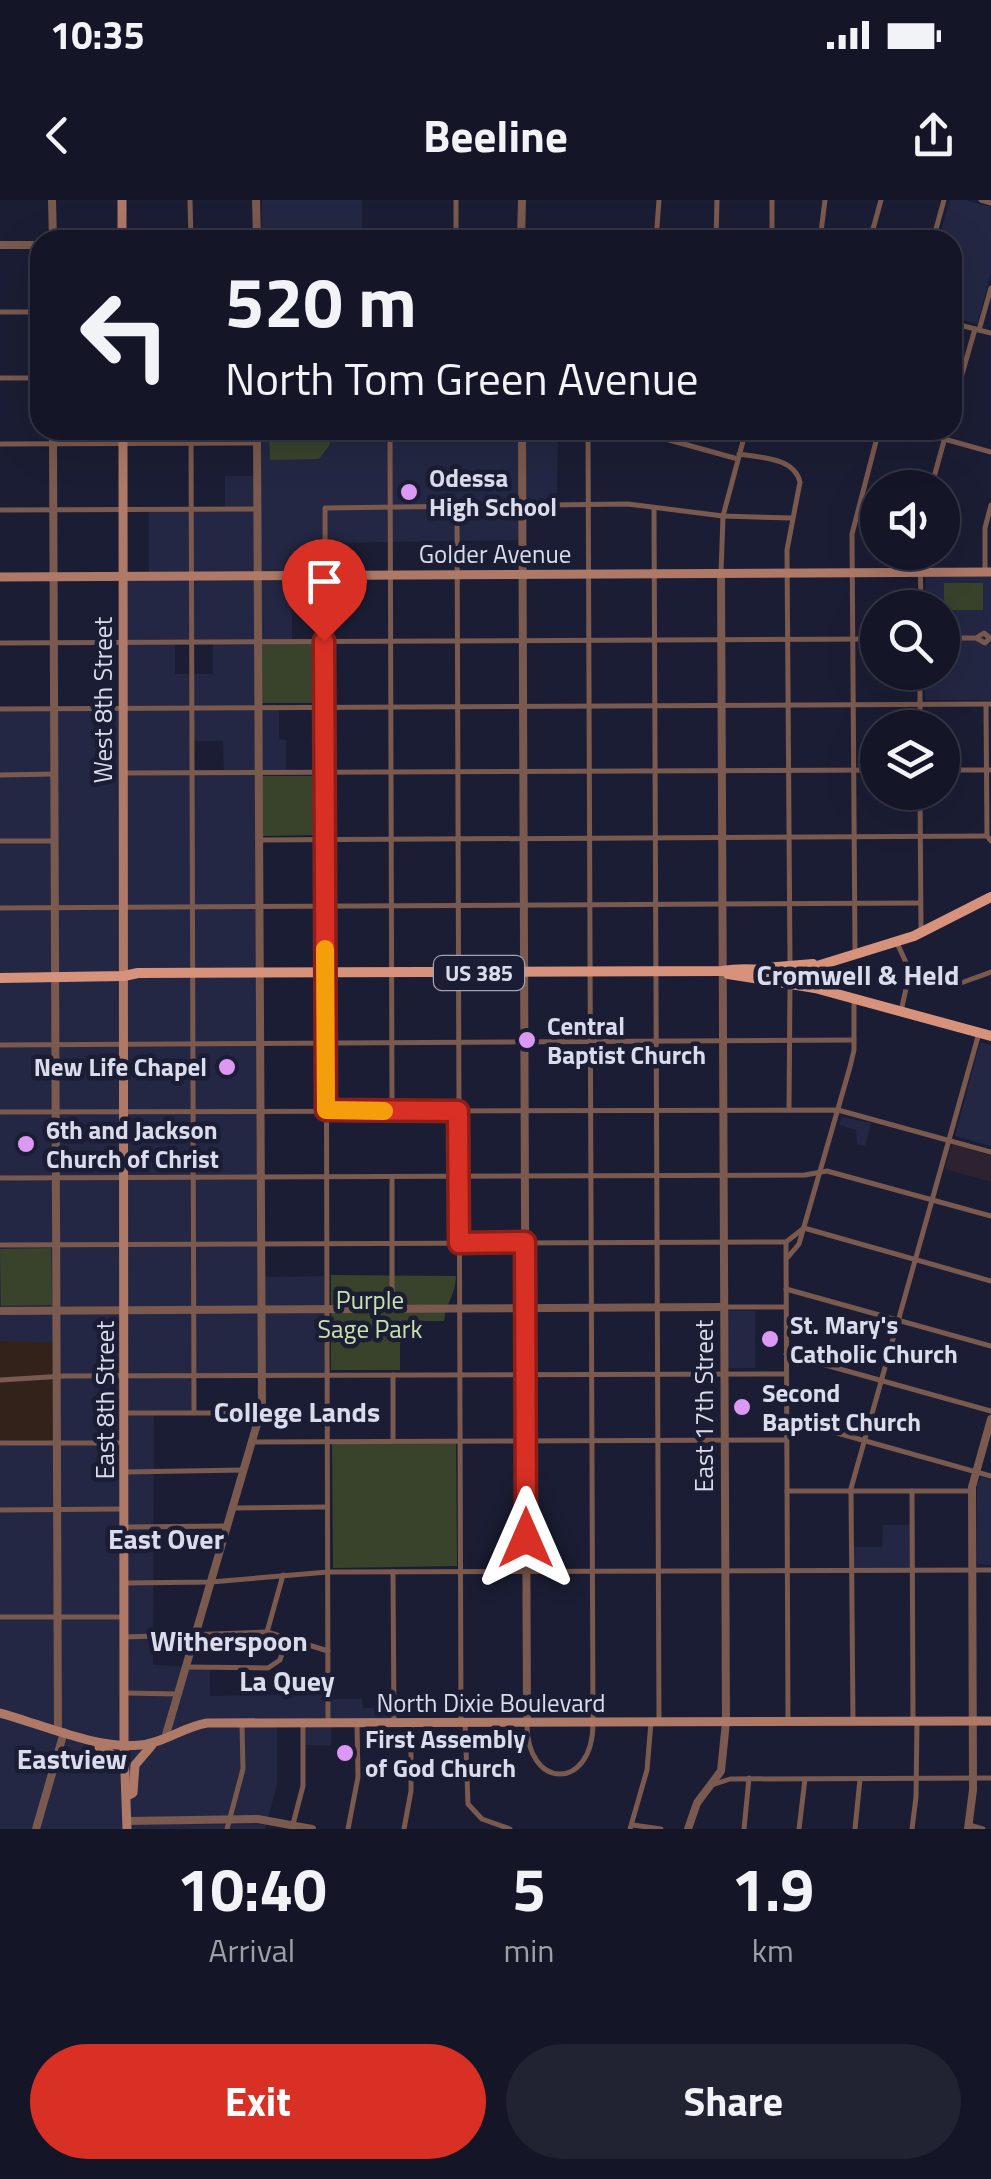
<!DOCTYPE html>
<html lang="en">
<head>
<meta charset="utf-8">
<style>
  body { margin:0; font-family:"Titillium Web",sans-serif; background:#212333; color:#f1f3f6; height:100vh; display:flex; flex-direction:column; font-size:38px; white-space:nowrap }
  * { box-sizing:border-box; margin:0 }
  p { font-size:32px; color:#9d9fa7 }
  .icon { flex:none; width:55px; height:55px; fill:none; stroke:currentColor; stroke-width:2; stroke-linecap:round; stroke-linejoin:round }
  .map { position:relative; height:1629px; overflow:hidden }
  .side { display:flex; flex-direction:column; background:#141627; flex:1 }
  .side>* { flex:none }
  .banner { position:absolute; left:30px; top:30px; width:932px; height:210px; border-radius:30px; box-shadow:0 10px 40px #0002,0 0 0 2px #333544; background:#141627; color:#f1f3f6; overflow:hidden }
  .fabs { position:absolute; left:860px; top:270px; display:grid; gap:20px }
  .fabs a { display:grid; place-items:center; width:100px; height:100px; border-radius:50%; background:#141627; box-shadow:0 10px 40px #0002,0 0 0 2px #333544; font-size:50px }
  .pin { position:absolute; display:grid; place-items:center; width:85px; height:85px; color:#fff; margin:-102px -42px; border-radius:50% 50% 50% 0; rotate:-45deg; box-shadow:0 0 10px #0007 }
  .pin .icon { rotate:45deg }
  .me { position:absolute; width:110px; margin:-55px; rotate:0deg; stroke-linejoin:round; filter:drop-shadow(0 0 8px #0008) }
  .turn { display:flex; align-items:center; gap:35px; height:210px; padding:0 30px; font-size:45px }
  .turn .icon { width:130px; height:130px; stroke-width:2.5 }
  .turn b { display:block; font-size:70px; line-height:85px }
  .eta { display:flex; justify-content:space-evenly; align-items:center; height:170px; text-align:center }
  .eta b { font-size:60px; font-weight:700; line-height:70px }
  .primary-button { display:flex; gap:20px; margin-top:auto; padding:20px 30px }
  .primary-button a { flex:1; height:115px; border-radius:60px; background:#d93025; color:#fff; font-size:40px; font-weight:700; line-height:115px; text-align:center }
  .primary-button a+a { background:#212333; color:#f1f3f6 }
  .status { display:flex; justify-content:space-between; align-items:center; height:70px; padding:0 50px; background:#141627; direction:ltr }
  .status svg { height:28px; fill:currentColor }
  header { display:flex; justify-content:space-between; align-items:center; height:130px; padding:0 30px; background:#141627; font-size:45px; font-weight:700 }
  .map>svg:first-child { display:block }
</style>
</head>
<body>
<div class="status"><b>10:35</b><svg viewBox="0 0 49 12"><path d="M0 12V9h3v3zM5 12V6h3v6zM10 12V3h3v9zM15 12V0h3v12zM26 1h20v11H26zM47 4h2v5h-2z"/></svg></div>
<header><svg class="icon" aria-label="back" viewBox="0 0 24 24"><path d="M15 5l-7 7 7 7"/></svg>Beeline<svg class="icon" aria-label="share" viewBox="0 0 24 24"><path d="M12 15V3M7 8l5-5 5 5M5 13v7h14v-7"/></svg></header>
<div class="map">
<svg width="991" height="1629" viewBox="0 0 991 1629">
  <rect width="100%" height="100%" fill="#1b1d34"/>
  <!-- built -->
  <g fill="#242743" fill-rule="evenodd">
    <polygon points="262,0 362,0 362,40 261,40"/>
    <polygon points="950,0 966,0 991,7 991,73 977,124 953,117 952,40 938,40"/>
    <path d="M 262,230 L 558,230 L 557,305 L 522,306 L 522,340 L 325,343 L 323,371 L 292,372 L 292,441 L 258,442 L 258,507 L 279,508 L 279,539 L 286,540 L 286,574 L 259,574 L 261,1077 L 324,1076 L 327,1176 L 195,1176 L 194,1213 L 154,1213 L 153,1465 L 210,1467 L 210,1496 L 328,1494 L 329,1499 L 362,1499 L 363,1508 L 394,1508 L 395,1523 L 331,1524 L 331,1546 L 304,1545 L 303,1524 L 277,1524 L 277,1585 L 265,1629 L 0,1629 L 0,509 L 122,508 L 122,376 L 149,376 L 149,310 L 225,310 L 225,276 L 257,276 L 258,310 L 261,309 ZM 213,442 L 213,474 L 175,474 L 175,443 ZM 193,541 L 223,541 L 224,574 L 193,574 Z"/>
    <polygon points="926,376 991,376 991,500 925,500 924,473 942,472 942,408 924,408"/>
    <polygon points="980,842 991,845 991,946 955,936"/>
    <polygon points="842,917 871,923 865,946 857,944 856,930 839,925"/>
    <rect x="728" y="1111" width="27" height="57"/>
    <polygon points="982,1277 991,1280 991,1365 977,1364 977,1283"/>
    <polygon points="883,1325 912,1325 912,1370 852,1370 852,1347 882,1347"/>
  </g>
  <!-- industrial -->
  <polygon fill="#2d2230" points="952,944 991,955 991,982 945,969"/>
  <!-- medical -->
  <polygon fill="#33221a" points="0,1141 53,1143 54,1241 0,1240"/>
  <!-- green -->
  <g fill="#39432c">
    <polygon points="269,230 334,230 329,246 319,259 270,260"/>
    <rect x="944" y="383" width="39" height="27"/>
    <polygon points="262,444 322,444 323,503 262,503"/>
    <polygon points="262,576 323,576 323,635 263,636"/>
    <polygon points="51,1048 52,1105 1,1106 0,1049"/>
    <path d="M 331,1075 L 456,1076 C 456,1094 445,1105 444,1121 L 417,1121 L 417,1141 L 400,1141 L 400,1170 L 331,1170 Z"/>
    <polygon points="456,1243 457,1366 333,1368 332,1244"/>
  </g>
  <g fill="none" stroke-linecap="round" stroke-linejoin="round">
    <!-- minor -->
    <g stroke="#7a594e" stroke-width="5">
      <polyline points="190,0 191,40"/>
      <polyline points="456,0 456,40"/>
      <polyline points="981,0 991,3"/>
      <polyline points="656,40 659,0"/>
      <polyline points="716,40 717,0"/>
      <polyline points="772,40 772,0"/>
      <polyline points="820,40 825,0"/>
      <polyline points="870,40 881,0"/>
      <polyline points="933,40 944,0"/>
      <polyline points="0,112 40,112"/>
      <polyline points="952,123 991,133"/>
      <polyline points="979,130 991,88"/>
      <polyline points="0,178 40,178"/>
      <polyline points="952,209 975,129"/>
      <polyline points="191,230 194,1213"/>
      <polyline points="390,230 392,911"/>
      <polyline points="633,230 738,259"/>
      <polyline points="912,230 991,252"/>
      <polyline points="0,244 257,243"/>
      <path d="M 739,254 C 761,258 794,257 800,282 L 787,350 L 790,764"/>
      <polyline points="931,288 947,230"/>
      <polyline points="457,306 461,1520"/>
      <polyline points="654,308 659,1520"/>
      <polyline points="0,310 257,309"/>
      <polyline points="920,352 921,408"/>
      <polyline points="985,371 985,328 991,305"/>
      <polyline points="721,373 723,316 746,230"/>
      <polyline points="942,438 976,438 984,433 990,438 985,443 976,438"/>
      <polyline points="0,443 878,439"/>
      <polyline points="920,472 920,528"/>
      <polyline points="986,506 987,636 991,641"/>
      <polyline points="0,509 991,504"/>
      <polyline points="942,570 991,570"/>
      <polyline points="126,573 878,570"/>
      <polyline points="0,575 55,574"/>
      <polyline points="920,592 921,730"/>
      <polyline points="258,640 987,636"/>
      <polyline points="0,641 55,641"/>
      <polyline points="0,708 920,703"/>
      <polyline points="897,743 910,771 901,811"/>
      <polyline points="855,752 852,334 879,230"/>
      <polyline points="910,771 958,784 991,772"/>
      <polyline points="0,845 854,840"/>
      <polyline points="789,910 790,784"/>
      <polyline points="0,912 838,910 991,952"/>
      <polyline points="0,978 805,975 827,971 991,1016"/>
      <polyline points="804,1028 991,1081"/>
      <polyline points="786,1042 788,1522"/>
      <polyline points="0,1045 786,1042 804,1028"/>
      <polyline points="788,1057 799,1044 850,867 854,850 854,800"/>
      <polyline points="786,1089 991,1146"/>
      <polyline points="723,1107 785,1107"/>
      <polyline points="392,1109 392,977"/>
      <polyline points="786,1154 991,1211"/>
      <polyline points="0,1180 65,1176 786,1174"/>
      <polyline points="124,1213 261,1213"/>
      <polyline points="787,1219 991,1276"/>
      <polyline points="393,1241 393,1175"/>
      <polyline points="252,1242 787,1240"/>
      <polyline points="0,1243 122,1243"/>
      <polyline points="124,1272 244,1270"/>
      <polyline points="787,1291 972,1291"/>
      <polyline points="912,1291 913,1522"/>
      <polyline points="850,1292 979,833"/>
      <polyline points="851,1292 853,1522"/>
      <polyline points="233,1308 327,1307"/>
      <polyline points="0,1310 122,1309"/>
      <polyline points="124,1327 226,1326"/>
      <polyline points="393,1372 394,1523"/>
      <polyline points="125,1383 211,1382 328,1372 991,1370"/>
      <polyline points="0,1417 122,1417"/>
      <polyline points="267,1432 283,1375"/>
      <polyline points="125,1437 267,1432 328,1451"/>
      <polyline points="186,1467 268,1468 280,1460 287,1438"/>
      <polyline points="125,1493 177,1494"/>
      <polyline points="328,1520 325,308 628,304 723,316 791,318"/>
      <polyline points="465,1523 468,1604 482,1619 510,1629"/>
      <path d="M 527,1523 C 526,1590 593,1592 593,1523 L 588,230"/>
      <polyline points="712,1585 730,1579 991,1578"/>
      <polyline points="293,1624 303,1586 303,1523"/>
      <polyline points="633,1625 661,1629"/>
      <polyline points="969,1625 983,1629"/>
      <polyline points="227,1629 243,1569 242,1524"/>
      <polyline points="348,1629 358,1577 357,1523"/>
      <polyline points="404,1629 411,1591 411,1523"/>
      <polyline points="630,1629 647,1570 651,1522"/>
      <polyline points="744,1629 749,1578"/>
      <polyline points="799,1629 805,1579"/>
      <polyline points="855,1629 860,1579"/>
      <polyline points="912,1629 916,1597 917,1522"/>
    </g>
    <!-- tertiary -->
    <g stroke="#7a594e" stroke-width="8">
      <polyline points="52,0 53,40"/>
      <polyline points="256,0 257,40"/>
      <polyline points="521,40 522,0"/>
      <polyline points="0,45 40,45"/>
      <polyline points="53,230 58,1530"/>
      <polyline points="522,230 527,1523"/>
      <polyline points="0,1111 723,1107"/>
      <polyline points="165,1538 262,1207 257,230"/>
      <polyline points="127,1621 258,1619 312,1629"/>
      <polyline points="36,1629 64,1532"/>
      <polyline points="688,1629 697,1603 721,1571 726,1522 721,373"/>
      <polyline points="968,1629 973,1590 972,1287 991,1219"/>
    </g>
    <!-- secondary -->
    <g stroke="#ae7967" stroke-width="9">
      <polyline points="122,0 122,40"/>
      <polyline points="123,230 124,1546 127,1629"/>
      <polyline points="0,377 991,372"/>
      <path d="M 0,1513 C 41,1524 98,1550 140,1545 C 164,1543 183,1527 207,1523 L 991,1521"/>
      <polyline points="99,1547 117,1557 123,1569"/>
      <polyline points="127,1596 133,1593 135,1565 152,1545"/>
    </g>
    <!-- primary -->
    <g stroke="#d7927b" stroke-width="10">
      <polyline points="765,768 813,764"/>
      <polyline points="728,774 815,788 991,836"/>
      <polyline points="788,775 914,736 991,697"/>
      <path d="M 0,778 L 124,776 L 138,773 L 722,771 C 747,767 797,770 815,788"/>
    </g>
  </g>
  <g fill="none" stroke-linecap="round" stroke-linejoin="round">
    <!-- route casing -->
    <g stroke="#8d1f18" stroke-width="25">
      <polyline id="route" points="324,441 326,910 458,911 459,1043 525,1042 526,1338"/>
    </g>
    <!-- route -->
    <use href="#route" stroke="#d93025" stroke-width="18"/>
    <!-- slow -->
    <polyline stroke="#f59e0b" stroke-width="18" points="325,749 326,910 384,911"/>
  </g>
  <!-- markers -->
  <g fill="#dc99f4" stroke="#1b1d34" stroke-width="4">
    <circle cx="409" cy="292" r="10"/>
    <circle cx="527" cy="840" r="10"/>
    <circle cx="227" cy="867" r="10"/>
    <circle cx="26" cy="944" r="10"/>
    <circle cx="770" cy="1139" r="10"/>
    <circle cx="742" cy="1207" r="10"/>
    <circle cx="345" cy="1553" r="10"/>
  </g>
  <g text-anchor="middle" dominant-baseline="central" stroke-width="9" stroke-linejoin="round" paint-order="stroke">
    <!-- shield labels -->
    <rect fill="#1b1d34" stroke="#a1a3b5" stroke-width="2.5" x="434" y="756" width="90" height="34" rx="8"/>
    <g font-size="22" font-weight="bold" fill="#dadcec">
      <text x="479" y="773">US 385</text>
    </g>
    <!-- poi labels -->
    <g font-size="25" font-weight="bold" fill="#dadcec" stroke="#1b1d34" text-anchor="start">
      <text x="429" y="278">Odessa<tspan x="429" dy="29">High School</tspan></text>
      <text x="547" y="826">Central<tspan x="547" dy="29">Baptist Church</tspan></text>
      <text x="207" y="867" text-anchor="end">New Life Chapel</text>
      <text x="46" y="930">6th and Jackson<tspan x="46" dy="29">Church of Christ</tspan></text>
      <text x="790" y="1125">St. Mary's<tspan x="790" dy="29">Catholic Church</tspan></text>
      <text x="762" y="1193">Second<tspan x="762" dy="29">Baptist Church</tspan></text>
      <text x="365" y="1539">First Assembly<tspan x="365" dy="29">of God Church</tspan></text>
    </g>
    <!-- street labels -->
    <g font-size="25" fill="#dadcec" stroke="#1b1d34">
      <text x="495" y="354">Golder Avenue</text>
      <text transform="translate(103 500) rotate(-90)">West 8th Street</text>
      <text transform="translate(105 1200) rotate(-90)">East 8th Street</text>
      <text transform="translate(704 1206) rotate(-90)">East 17th Street</text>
      <text x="491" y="1503">North Dixie Boulevard</text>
    </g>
    <!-- park labels -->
    <g font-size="25" fill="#c9e1aa" stroke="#1b1d34">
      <text x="370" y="1100">Purple<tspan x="370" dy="29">Sage Park</tspan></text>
    </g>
    <!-- neighbourhood labels -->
    <g font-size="28" font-weight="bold" fill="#dadcec" stroke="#1b1d34">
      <text x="858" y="774">Cromwell &amp; Held</text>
      <text x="297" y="1211">College Lands</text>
      <text x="166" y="1338">East Over</text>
      <text x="229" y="1440">Witherspoon</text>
      <text x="287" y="1480">La Quey</text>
      <text x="72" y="1558">Eastview</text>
    </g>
  </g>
</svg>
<div class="fabs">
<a><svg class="icon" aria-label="sound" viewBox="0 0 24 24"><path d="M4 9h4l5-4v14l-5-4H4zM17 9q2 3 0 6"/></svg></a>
<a><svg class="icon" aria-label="search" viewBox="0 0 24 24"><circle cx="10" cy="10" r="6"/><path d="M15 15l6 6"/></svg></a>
<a><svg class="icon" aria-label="layers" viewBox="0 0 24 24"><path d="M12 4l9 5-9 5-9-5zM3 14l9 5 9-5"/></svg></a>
</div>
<div class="pin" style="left:324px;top:441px;background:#d93025"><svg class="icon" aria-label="arrive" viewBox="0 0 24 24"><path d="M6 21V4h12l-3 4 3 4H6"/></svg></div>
<svg class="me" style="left:526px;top:1338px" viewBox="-20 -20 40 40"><path d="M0-17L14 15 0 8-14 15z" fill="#d93025" stroke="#fff" stroke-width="4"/></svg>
<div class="banner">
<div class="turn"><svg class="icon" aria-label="left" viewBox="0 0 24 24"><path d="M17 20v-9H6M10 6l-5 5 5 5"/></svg><div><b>520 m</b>North Tom Green Avenue</div></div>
</div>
</div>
<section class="side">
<div class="eta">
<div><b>10:40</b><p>Arrival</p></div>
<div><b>5</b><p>min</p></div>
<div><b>1.9</b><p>km</p></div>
</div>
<div class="primary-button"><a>Exit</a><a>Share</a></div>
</section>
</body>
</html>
